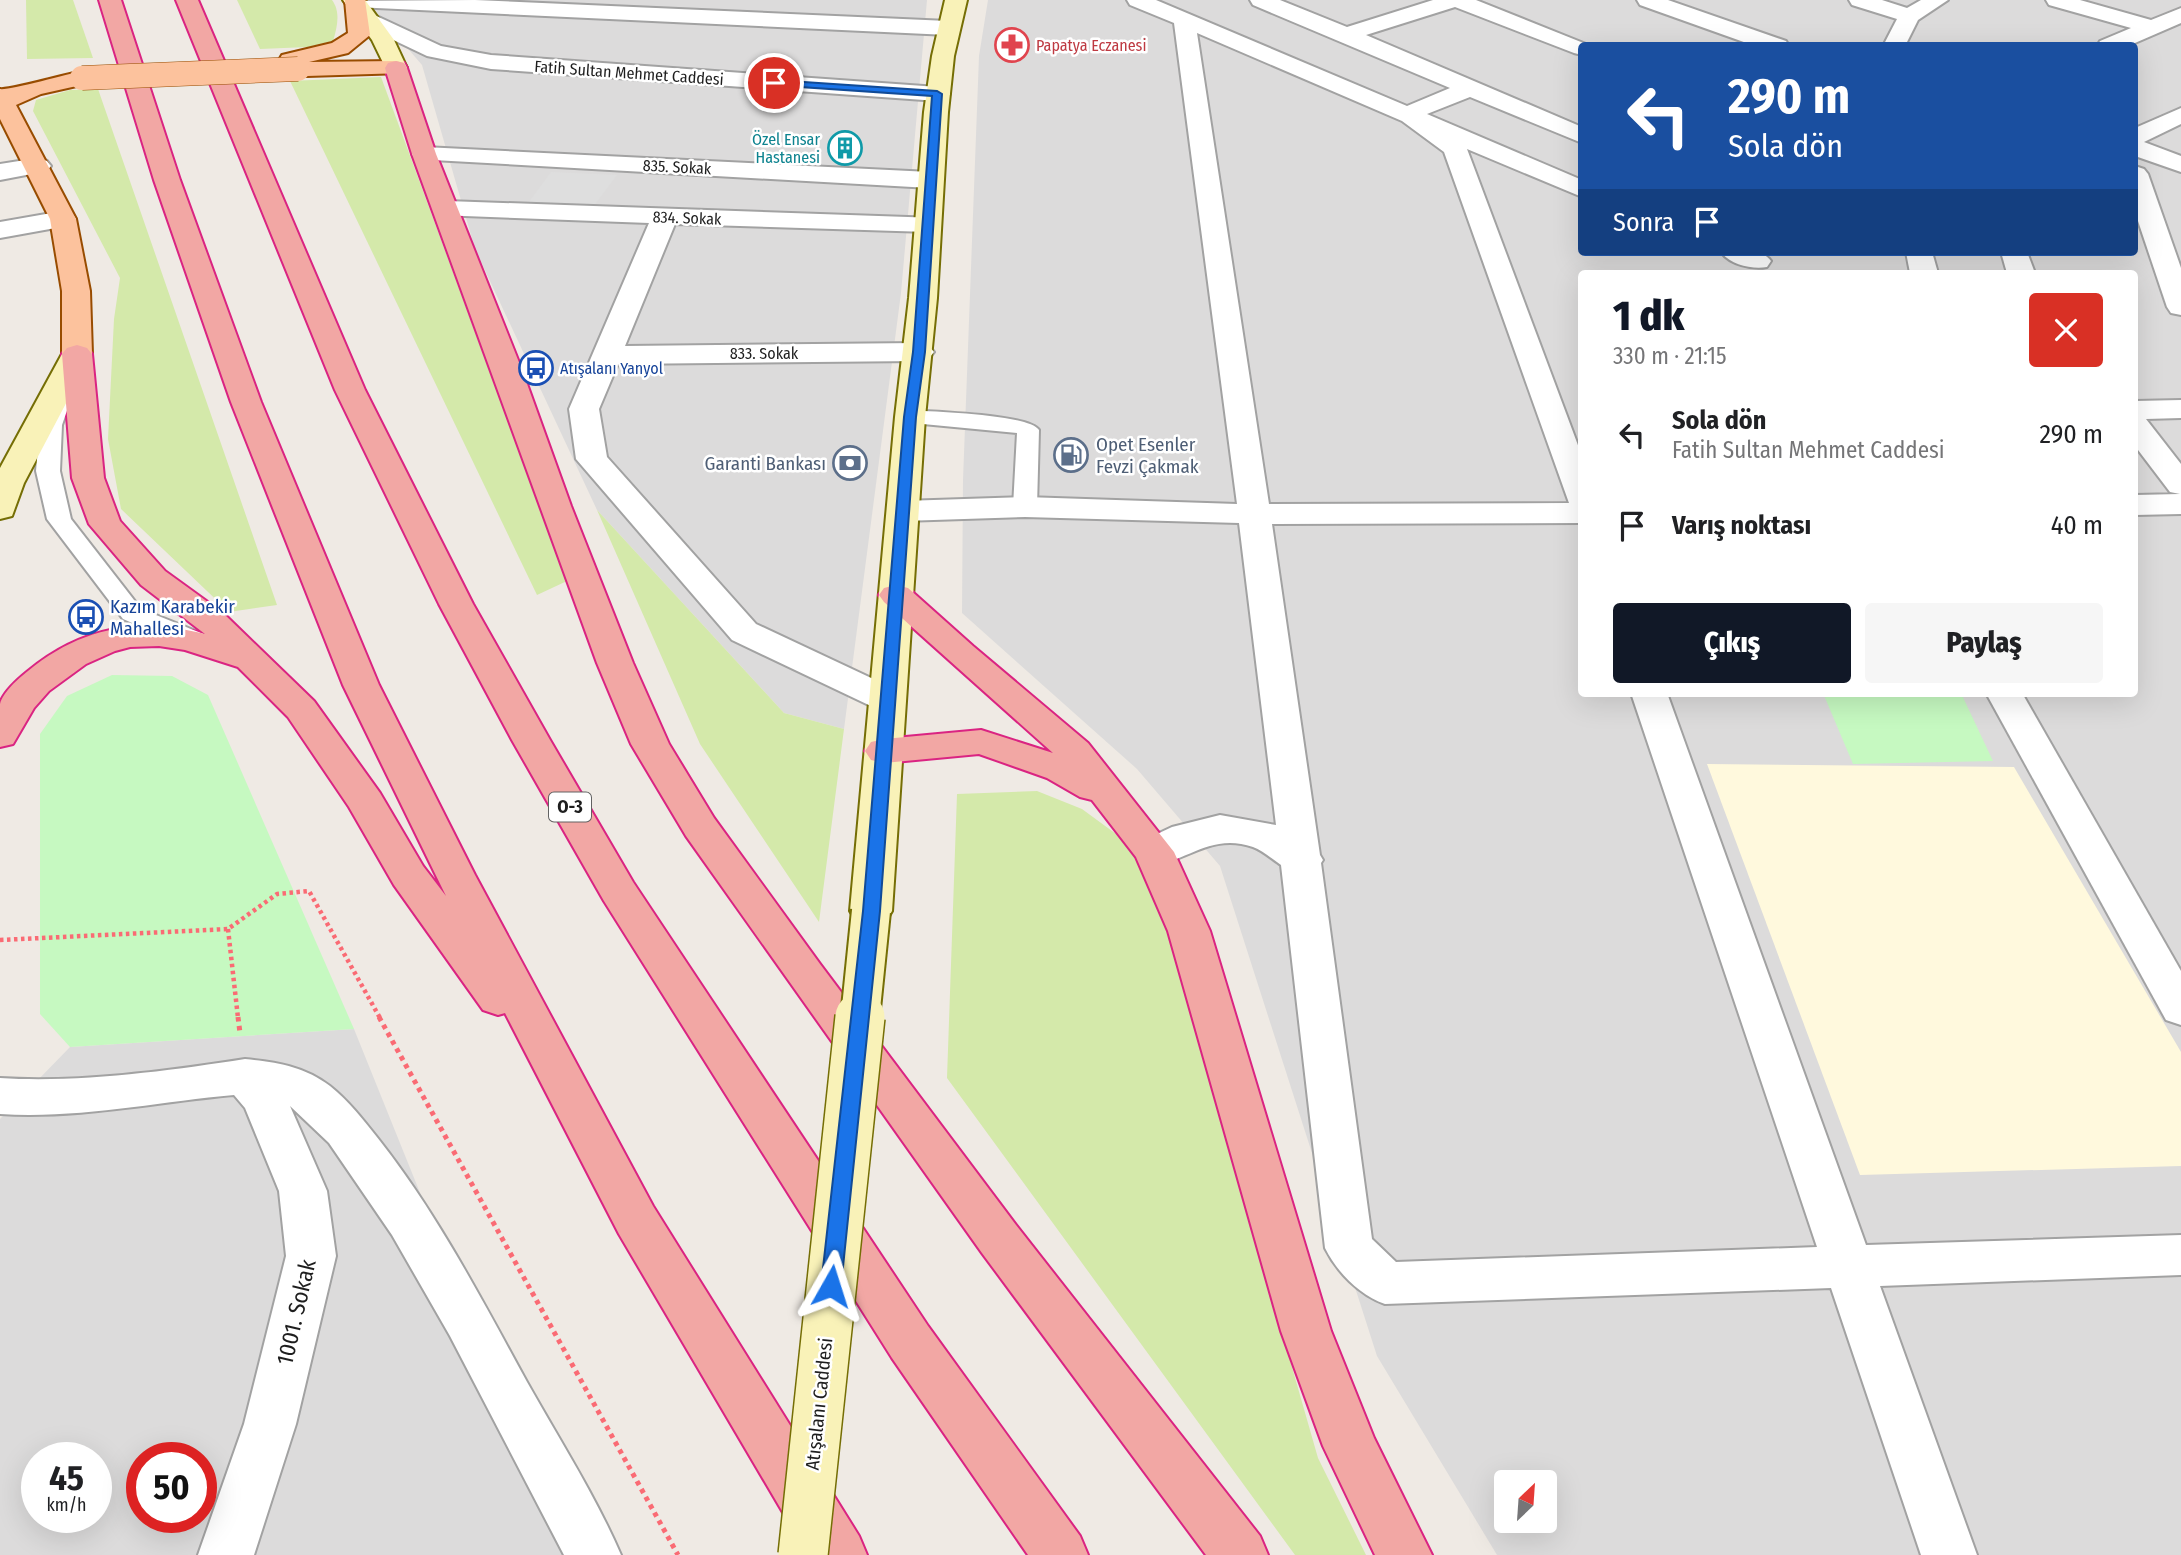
<!DOCTYPE html>
<html lang="tr">
<head>
<meta charset="utf-8">
<style>
  body { margin:0; font-family:"Fira Sans Condensed",sans-serif; background:#f6f6f6; color:#202124; height:100vh; display:flex; flex-direction:column; font-size:26px; white-space:nowrap }
  * { box-sizing:border-box; margin:0 }
  p { font-size:23px; color:#757577 }
  .icon { flex:none; width:38px; height:38px; fill:none; stroke:currentColor; stroke-width:2; stroke-linecap:round; stroke-linejoin:round }
  .map { position:relative; flex:1; overflow:hidden }
  .sheet { position:absolute; left:1578px; top:270px; width:560px; height:427px; display:flex; flex-direction:column; background:#fff; border-radius:7px; box-shadow:0 7px 28px #0002 }
  .sheet>* { flex:none }
  .banner { position:absolute; left:1578px; top:42px; width:560px; height:214px; border-radius:7px; box-shadow:0 7px 28px #0002; background:#1a4fa0; color:#fff; overflow:hidden }
  .needle { width:46px; rotate:25deg }
  .tools { position:absolute; left:1494px; top:1470px; display:grid; gap:14px }
  .tools a { display:grid; place-items:center; width:63px; height:63px; border-radius:7px; background:#fff; box-shadow:0 7px 28px #0002; font-size:35px }
  .speed { position:absolute; left:21px; top:1442px; display:flex; gap:14px; font-size:35px; font-weight:700; text-align:center }
  .speed>* { display:grid; place-content:center; width:91px; height:91px; border-radius:50%; background:#fff; box-shadow:0 7px 28px #0002; line-height:1 }
  .speed small { font-size:18px; font-weight:400 }
  .speed .limit { border:10px solid #d22; background:#fff; color:#111 }
  .pin { position:absolute; display:grid; place-items:center; width:60px; height:60px; color:#fff; margin:-30px; border:4px solid #fff; border-radius:50%; box-shadow:0 2px 7px #0007 }
  .me { position:absolute; width:77px; margin:-38px; rotate:6deg; stroke-linejoin:round; filter:drop-shadow(0 0 5px #0008) }
  .turn { display:flex; align-items:center; gap:24px; height:147px; padding:0 35px; font-size:32px }
  .turn .icon { width:91px; height:91px; stroke-width:2.5 }
  .turn b { display:block; font-size:49px; line-height:60px }
  .then { display:flex; align-items:center; height:66px; padding:0 35px; background:#0003; gap:14px; font-size:26px }
  .round { display:grid; place-items:center; flex:none; width:74px; height:74px; border-radius:7px; background:#f6f6f6 }
  .headline { display:flex; align-items:center; justify-content:space-between; height:119px; padding:0 35px }
  h1 { font-size:42px; font-weight:800; line-height:52px; color:#111827 }
  .primary-button { display:flex; gap:14px; margin-top:auto; padding:14px 35px }
  .primary-button a { flex:1; height:80px; border-radius:7px; background:#111827; color:#fff; font-size:28px; font-weight:800; line-height:80px; text-align:center }
  .primary-button a+a { background:#f6f6f6; color:#202124 }
  ul { padding:0; list-style:none }
  li { display:flex; align-items:center; gap:21px; height:91px; padding:0 35px }
  li div { flex:1 }
  li b { display:block; font-size:26px }
  li em { font-style:normal }
  .map>svg:first-child { display:block }
</style>
</head>
<body>
<div class="map">
<svg width="2181" height="1555" viewBox="0 0 2181 1555">
  <rect width="100%" height="100%" fill="#efeae4"/>
  <!-- residential -->
  <g fill="#dcdbdb" fill-rule="evenodd">
    <polygon points="366,0 927,0 901,293 844,729 784,713 597,510 475,249 422,65"/>
    <path d="M 988,0 L 2181,0 L 2181,1555 L 1497,1555 L 1377,1356 L 1220,866 L 1137,769 L 962,613 L 963,480 L 979,56 ZM 1582,46 L 2135,46 L 2135,252 L 1582,252 ZM 1582,273 L 2135,273 L 2135,693 L 1582,693 ZM 1507,1482 L 1545,1482 L 1545,1521 L 1507,1521 Z"/>
    <path d="M 354,1029 L 566,1555 L 0,1555 L 0,1119 L 70,1047 ZM 37,1458 L 96,1458 L 96,1517 L 37,1517 ZM 142,1458 L 201,1458 L 201,1517 L 142,1517 Z"/>
  </g>
  <!-- education -->
  <polygon fill="#fff9dd" points="1707,764 2014,767 2181,1052 2181,1166 1860,1175"/>
  <!-- grass -->
  <g fill="#d4e9aa">
    <polygon points="26,0 73,0 93,58 27,59"/>
    <path d="M 237,0 L 332,0 C 341,12 337,28 333,41 L 308,47 L 260,49 Z"/>
    <polygon points="381,77 567,581 537,595 290,81"/>
    <polygon points="98,89 277,605 229,612 121,509 108,439 114,319 120,278 33,111 36,100 70,90"/>
    <polygon points="597,510 784,713 844,729 819,922 700,744"/>
    <polygon points="1037,791 1082,809 1127,842 1161,910 1318,1458 1366,1555 1295,1555 947,1078 957,794"/>
  </g>
  <!-- park -->
  <g fill="#c6f9c1">
    <polygon points="112,675 172,676 208,695 354,1029 70,1047 40,1014 40,734 67,696"/>
    <polygon points="1823,693 1961,693 1993,761 1853,764"/>
  </g>
  <!-- parking -->
  <polygon fill="#dedede" points="551,172 617,175 590,211 525,207"/>
  <g fill="none" stroke-linecap="round" stroke-linejoin="round">
    <!-- service casing -->
    <g stroke="#a2a2a2" stroke-width="4">
      <g id="service">
        <polygon points="60,392 68,394 71,399 62,425 60,471 71,519 141,609 206,635 210,641 206,647 197,649 188,647 123,619 47,519 36,471 40,425 52,394"/>
        <path d="M 910,410 C 933,412 1028,414 1039,430 L 1037,507 L 1033,512 L 1017,512 L 1013,507 L 1017,433 L 902,422 L 899,417 L 902,412 Z"/>
      </g>
    </g>
    <!-- minor casing -->
    <g stroke="#a2a2a2" stroke-width="4">
      <g id="minor">
        <polygon points="475,0 948,21 956,23 959,28 956,33 948,35 355,7 347,6 344,1"/>
        <path d="M 1127,0 L 1156,0 L 1407,106 L 1450,88 L 1253,5 L 1250,0 L 1280,0 L 1347,27 L 1433,0 L 1476,0 L 1591,46 L 1582,46 L 1582,55 L 1574,53 L 1455,7 L 1366,35 L 1582,127 L 1582,143 L 1470,97 L 1427,114 L 1582,180 L 1582,197 L 1467,149 L 1582,456 L 1582,523 L 1272,524 L 1320,855 L 1323,860 L 1321,863 L 1372,1239 L 1396,1262 L 1817,1247 L 1631,693 L 1667,693 L 1866,1245 L 2181,1235 L 2181,1275 L 1880,1286 L 1977,1555 L 1921,1555 L 1831,1288 L 1385,1304 C 1359,1295 1337,1272 1325,1248 L 1281,865 C 1272,859 1262,850 1253,847 C 1204,830 1179,873 1140,862 L 1134,852 L 1140,842 L 1172,827 L 1220,815 L 1276,825 L 1239,523 L 1025,517 L 903,521 L 891,518 L 887,511 L 891,504 L 903,501 L 1025,497 L 1237,504 L 1174,23 L 1130,5 ZM 1197,33 L 1402,121 L 1444,152 L 1569,503 L 1269,504 Z"/>
        <polygon points="1637,0 1668,0 1786,41 1789,46 1755,46 1640,5"/>
        <polygon points="1849,0 1882,0 1907,8 1921,0 1948,0 1918,20 1905,46 1883,46 1897,19 1852,5"/>
        <polygon points="2046,0 2080,0 2151,20 2181,8 2181,23 2128,46 2097,46 2100,41 2131,28 2049,5"/>
        <polygon points="370,13 441,46 491,55 938,87 946,89 950,94 946,99 938,101 491,69 427,56 362,25 359,20 362,15"/>
        <polygon points="2181,108 2181,124 2144,142 2181,156 2181,172 2135,156 2135,128"/>
        <polygon points="424,147 930,172 939,175 943,180 939,185 930,188 415,159 412,154 415,149"/>
        <polygon points="38,158 47,161 51,166 47,171 0,180 0,164"/>
        <polygon points="2135,166 2144,169 2148,174 2181,268 2181,315 2171,313 2167,307 2135,212"/>
        <polygon points="447,201 937,218 941,224 937,230 928,232 675,224 625,346 919,343 929,346 934,352 929,358 919,361 618,364 599,409 607,457 756,624 901,692 906,700 901,708 888,712 875,708 732,640 576,459 569,409 649,223 438,215 434,209 438,203"/>
        <polygon points="63,211 72,213 76,219 72,225 0,238 0,222"/>
        <path d="M 1721,252 C 1736,252 1761,247 1771,261 L 1767,267 C 1752,270 1729,264 1721,252 Z"/>
        <polygon points="1906,252 1932,252 1938,273 1910,273"/>
        <polygon points="2001,252 2027,252 2035,273 2007,273"/>
        <polygon points="2181,400 2181,418 2146,419 2181,464 2181,514 2135,515 2135,495 2180,494 2170,492 2135,446 2135,401"/>
        <polygon points="1986,693 2022,693 2181,971 2181,1025 2166,1020"/>
        <path d="M 245,1059 C 276,1062 304,1066 330,1086 C 349,1101 365,1122 380,1141 C 438,1215 482,1300 527,1382 C 559,1439 595,1495 621,1555 L 564,1555 L 450,1336 L 392,1235 L 329,1143 L 290,1106 L 327,1191 L 336,1256 L 296,1424 L 254,1555 L 198,1555 L 244,1424 L 286,1256 L 279,1191 L 245,1108 L 234,1095 C 156,1102 79,1119 0,1114 L 0,1078 C 78,1083 168,1071 245,1059 Z"/>
      </g>
    </g>
    <!-- secondary casing -->
    <g stroke="#756e05" stroke-width="4">
      <g id="secondary">
        <polygon points="343,0 365,0 394,40 407,68 404,73 388,73 372,40"/>
        <polygon points="945,0 967,0 954,56 948,112 937,298 925,417 892,911 886,921 871,926 856,921 850,911 895,417 909,298 924,112 932,56"/>
        <polygon points="77,345 87,348 92,354 24,483 12,516 0,519 0,468 62,354 67,348"/>
      </g>
    </g>
    <!-- primary casing -->
    <g stroke="#984c00" stroke-width="4">
      <g id="primary">
        <polygon points="345,0 365,0 370,35 348,53 309,62 396,61 404,63 407,68 404,73 307,76 299,74 296,69 299,65 282,65 279,60 282,55 332,43 348,33"/>
        <path d="M 82,71 L 90,73 L 94,78 L 90,83 L 41,94 L 16,105 L 76,219 L 90,291 L 92,354 L 87,360 L 77,363 L 67,360 L 62,354 L 62,291 L 50,219 L 0,119 L 0,89 C 7,91 68,74 82,71 Z"/>
      </g>
    </g>
    <!-- trunk casing -->
    <g stroke="#da2482" stroke-width="4">
      <g id="trunk">
        <path d="M 99,0 L 121,0 L 180,180 L 261,402 L 379,685 L 475,875 L 653,1206 L 859,1536 L 867,1555 L 808,1555 L 619,1234 L 505,1013 L 498,1015 L 483,1010 L 394,885 L 349,807 L 288,717 L 238,667 L 185,650 L 159,646 L 130,647 L 115,651 L 86,664 L 49,691 L 34,708 L 13,744 L 0,747 C 0,734 0,716 0,704 C 3,692 18,679 28,671 C 81,627 139,617 205,634 L 141,585 L 89,524 L 72,478 L 62,354 L 67,348 L 77,345 L 87,348 L 92,354 L 104,478 L 120,521 L 165,571 L 223,613 L 314,701 L 380,793 L 423,866 L 446,896 L 343,685 L 231,402 L 154,180 Z"/>
        <polygon points="176,0 198,0 365,390 473,604 550,740 633,882 928,1326 1080,1536 1088,1555 1028,1555 892,1358 604,901 512,740 439,604 335,390"/>
        <polygon points="396,61 404,63 407,68 436,154 522,370 571,506 633,663 669,744 714,818 820,964 1016,1225 1260,1536 1268,1555 1206,1555 982,1253 686,836 631,744 597,663 412,154 385,68 388,63"/>
        <polygon points="896,585 908,588 973,646 1088,743 1174,852 1210,931 1331,1331 1374,1438 1432,1555 1375,1555 1323,1446 1281,1331 1168,931 1136,857 1092,800 1080,797 1047,778 979,754 884,763 871,760 865,751 871,742 884,739 981,730 1053,753 884,602 879,595 884,588"/>
      </g>
    </g>
    <!-- path-far1 -->
    <g stroke="#fa6b74" stroke-width="4.5" stroke-dasharray="3.5 3.5" stroke-linecap="butt">
      <polyline points="228,929 238,1018"/>
      <polyline points="0,940 228,929 277,894 309,891 380,1018"/>
    </g>
    <!-- path -->
    <g stroke="#fa6b74" stroke-width="5" stroke-dasharray="4.5 4.5" stroke-linecap="butt">
      <polyline points="238,1017 240,1033"/>
      <polyline points="379,1017 678,1555"/>
    </g>
    <!-- service -->
    <use href="#service" fill="#fff" fill-rule="evenodd"/>
    <!-- minor -->
    <use href="#minor" fill="#fff" fill-rule="evenodd"/>
    <!-- secondary -->
    <use href="#secondary" fill="#f9f2b8" fill-rule="evenodd"/>
    <!-- primary -->
    <use href="#primary" fill="#fcc29d" fill-rule="evenodd"/>
    <!-- trunk -->
    <use href="#trunk" fill="#f2a7a4" fill-rule="evenodd"/>
    <!-- secondary-bridge-far1 casing -->
    <g stroke="#756e05" stroke-width="42" stroke-linecap="butt">
      <polyline id="secondary-bridge-far1" points="860,1018 871,911"/>
    </g>
    <!-- secondary-bridge casing -->
    <g stroke="#756e05" stroke-width="52" stroke-linecap="butt">
      <polyline id="secondary-bridge" points="803,1555 860,1017"/>
    </g>
    <!-- primary-bridge casing -->
    <g stroke="#984c00" stroke-width="25" stroke-linecap="butt">
      <polyline id="primary-bridge" points="82,78 298,69"/>
    </g>
    <!-- secondary-bridge-far1 -->
    <use href="#secondary-bridge-far1" stroke="#f9f2b8" stroke-width="38"/>
    <!-- secondary-bridge -->
    <use href="#secondary-bridge" stroke="#f9f2b8" stroke-width="49"/>
    <!-- primary-bridge -->
    <use href="#primary-bridge" stroke="#fcc29d" stroke-width="24"/>
  </g>
  <!-- route -->
  <polygon fill="#1a73e8" stroke="#114b97" stroke-width="2" points="774,80 937,91 942,94 925,352 916,417 880,911 841,1286 838,1293 831,1295 824,1293 821,1286 863,911 904,417 913,352 932,96 771,85 771,81"/>
  <!-- icons -->
  <defs>
    <g id="pharmacy-ring" transform="scale(1.75)"><circle r="9.5" fill="#fff" stroke="#e0444e" stroke-width="1.5"/><path d="M-2-6h4v4h4v4h-4v4h-4v-4h-4v-4h4Z" fill="#e0444e"/></g>
    <g id="building-ring" transform="scale(1.75)"><circle r="9.5" fill="#fff" stroke="#0f9aa8" stroke-width="1.5"/><path d="M-4-6H4V6H1V3H-1V6H-4ZM-2.5-4.3h1.7v1.8h-1.7ZM.8-4.3h1.7v1.8H.8ZM-2.5-1h1.7V.8h-1.7ZM.8-1h1.7V.8H.8Z" fill="#0f9aa8"/></g>
    <g id="bus-ring" transform="scale(1.75)"><circle r="9.5" fill="#fff" stroke="#1a4fb4" stroke-width="1.5"/><path d="M-5-6H5V4H4V6H2V4H-2V6H-4V4H-5ZM-3.5-4V0h7V-4ZM-3.5 1.2v1.5H-2V1.2ZM2 1.2v1.5H3.5V1.2Z" fill="#1a4fb4"/></g>
    <g id="fuel-ring" transform="scale(1.75)"><circle r="9.5" fill="#fff" stroke="#5c6f8a" stroke-width="1.5"/><path d="M-5.5-6h7V0h2V4h1.3V-2.5L3-4.5l.8-.8L6-3V5H2.5V1h-1V6h-7ZM-4.2-4.7v3.2H.2V-4.7Z" fill="#5c6f8a"/></g>
    <g id="bank-ring" transform="scale(1.75)"><circle r="9.5" fill="#fff" stroke="#5c6f8a" stroke-width="1.5"/><path d="M-6-4H6V4H-6ZM0-2.3a2.3 2.3 0 1 0 0 4.6a2.3 2.3 0 1 0 0-4.6Z" fill="#5c6f8a"/></g>
  </defs>
  <g fill-rule="evenodd">
    <use href="#pharmacy-ring" x="1012" y="45"/>
    <use href="#building-ring" x="845" y="148"/>
    <use href="#bus-ring" x="536" y="368"/>
    <use href="#fuel-ring" x="1071" y="455"/>
    <use href="#bank-ring" x="850" y="463"/>
    <use href="#bus-ring" x="86" y="617"/>
  </g>
  <g text-anchor="middle" dominant-baseline="central" stroke-width="5" stroke-linejoin="round" paint-order="stroke">
    <!-- far-health labels -->
    <g font-size="16" fill="#be3a42" stroke="#fff" text-anchor="start">
      <text x="1036" y="45">Papatya Eczanesi</text>
    </g>
    <!-- far-street labels -->
    <g font-size="16" fill="#1e1e1e" stroke="#fff">
      <text transform="translate(629 73) rotate(4)">Fatih Sultan Mehmet Caddesi</text>
      <text transform="translate(677 167) rotate(3)">835. Sokak</text>
      <text transform="translate(687 218) rotate(2)">834. Sokak</text>
      <text x="764" y="353">833. Sokak</text>
    </g>
    <!-- far-culture labels -->
    <g font-size="16" fill="#0d838f" stroke="#fff" text-anchor="end">
      <text x="820" y="139">Özel Ensar<tspan x="820" dy="18">Hastanesi</tspan></text>
    </g>
    <!-- far-transit labels -->
    <g font-size="16" fill="#164399" stroke="#fff" text-anchor="start">
      <text x="560" y="368">Atışalanı Yanyol</text>
    </g>
    <!-- shield labels -->
    <rect fill="#fff" stroke="#626262" stroke-width="2" x="549" y="792.5" width="42" height="29" rx="5"/>
    <g font-size="18" font-weight="bold" fill="#1e1e1e">
      <text x="570" y="807">O-3</text>
    </g>
    <!-- service labels -->
    <g font-size="19" fill="#4e5e75" stroke="#fff" text-anchor="start">
      <text x="1096" y="444">Opet Esenler<tspan x="1096" dy="22">Fevzi Çakmak</tspan></text>
      <text x="826" y="463" text-anchor="end">Garanti Bankası</text>
    </g>
    <!-- transit labels -->
    <g font-size="19" fill="#164399" stroke="#fff" text-anchor="start">
      <text x="110" y="606">Kazım Karabekir<tspan x="110" dy="22">Mahallesi</tspan></text>
    </g>
    <!-- street labels -->
    <g font-size="19" fill="#1e1e1e" stroke="#fff">
      <text transform="translate(819 1404) rotate(-84)">Atışalanı Caddesi</text>
    </g>
    <!-- near-street labels -->
    <g font-size="23" fill="#1e1e1e" stroke="#fff">
      <text transform="translate(296 1312) rotate(-77)">1001. Sokak</text>
    </g>
  </g>
</svg>
<div class="tools">
<a><svg class="needle" viewBox="-14 -14 28 28"><path d="M0-13l5 13h-10z" fill="#e53935"/><path d="M0 13l5-13h-10z" fill="#757577"/></svg></a>
</div>
<div class="speed"><div>45<small>km/h</small></div><div class="limit">50</div></div>
<div class="pin" style="left:774px;top:83px;background:#d93025"><svg class="icon" aria-label="arrive" viewBox="0 0 24 24"><path d="M6 21V4h12l-3 4 3 4H6"/></svg></div>
<svg class="me" style="left:831px;top:1286px" viewBox="-20 -20 40 40"><path d="M0-17L14 15 0 8-14 15z" fill="#1a73e8" stroke="#fff" stroke-width="4"/></svg>
<div class="banner">
<div class="turn"><svg class="icon" aria-label="left" viewBox="0 0 24 24"><path d="M17 20v-9H6M10 6l-5 5 5 5"/></svg><div><b>290 m</b>Sola dön</div></div>
<div class="then">Sonra<svg class="icon" aria-label="arrive" viewBox="0 0 24 24"><path d="M6 21V4h12l-3 4 3 4H6"/></svg></div>
</div>
<section class="sheet">
<div class="headline"><div><h1>1 dk</h1><p>330 m · 21:15</p></div><a class="round" style="background:#d93025;color:#fff"><svg class="icon" aria-label="close" viewBox="0 0 24 24"><path d="M6 6l12 12M18 6L6 18"/></svg></a></div>
<ul>
<li><svg class="icon" aria-label="left" viewBox="0 0 24 24"><path d="M17 20v-9H6M10 6l-5 5 5 5"/></svg><div><b>Sola dön</b><p>Fatih Sultan Mehmet Caddesi</p></div><em>290 m</em></li>
<li><svg class="icon" aria-label="arrive" viewBox="0 0 24 24"><path d="M6 21V4h12l-3 4 3 4H6"/></svg><div><b>Varış noktası</b></div><em>40 m</em></li>
</ul>
<div class="primary-button"><a>Çıkış</a><a>Paylaş</a></div>
</section>
</div>
</body>
</html>
